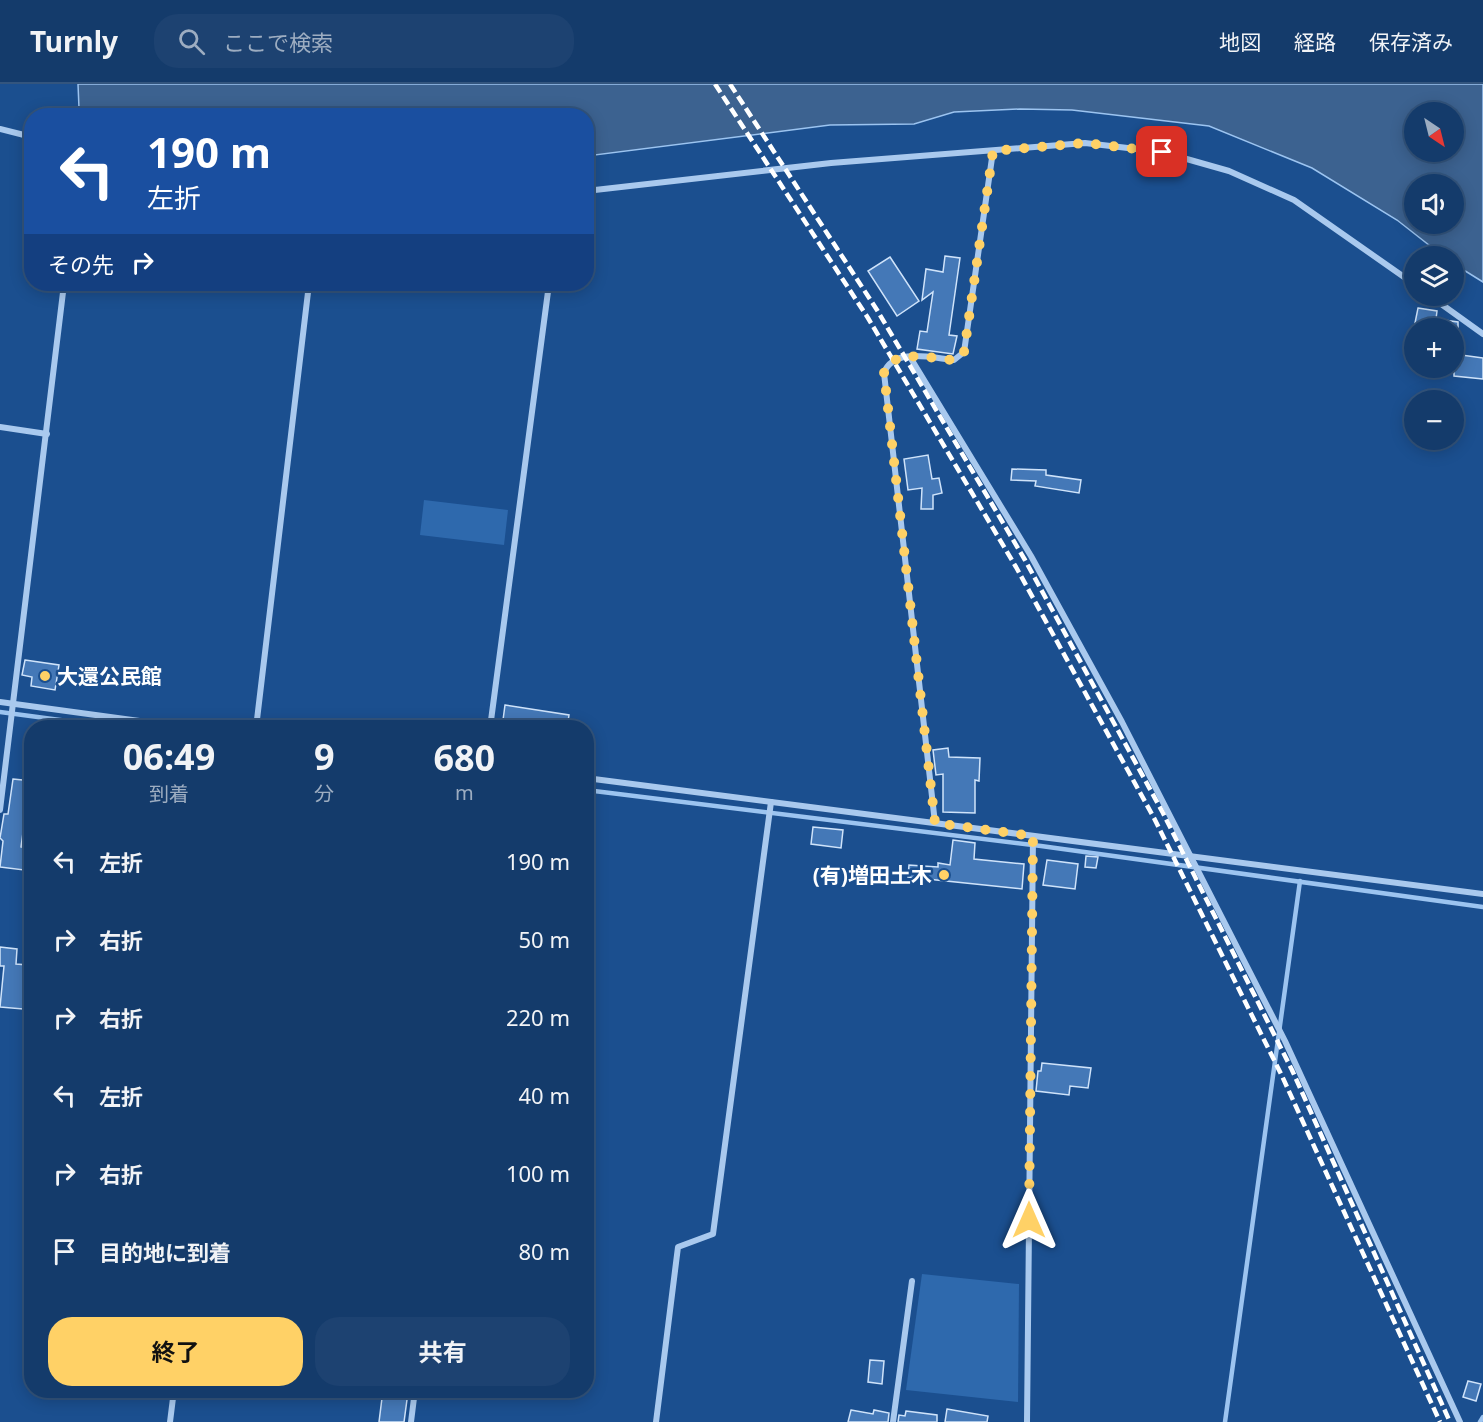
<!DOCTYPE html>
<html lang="ja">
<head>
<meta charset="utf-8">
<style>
  body { margin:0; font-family:"Noto Sans","Noto Sans JP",sans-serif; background:#1d4271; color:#f1f3f6; height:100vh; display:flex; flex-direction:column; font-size:22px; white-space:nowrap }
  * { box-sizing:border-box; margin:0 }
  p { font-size:20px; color:#9dadc1 }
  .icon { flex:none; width:33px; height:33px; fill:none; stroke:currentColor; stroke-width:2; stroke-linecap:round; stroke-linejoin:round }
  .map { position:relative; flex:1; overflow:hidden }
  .sheet { position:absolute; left:24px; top:636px; width:570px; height:678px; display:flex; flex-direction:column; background:#143b6b; border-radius:24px; box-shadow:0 3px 15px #0003,0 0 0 2px #33557e }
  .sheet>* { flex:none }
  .guide { position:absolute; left:24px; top:24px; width:570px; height:183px; border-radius:24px; box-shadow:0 3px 15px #0003,0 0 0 2px #33557e; background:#1a4fa0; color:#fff; overflow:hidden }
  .needle { width:39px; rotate:145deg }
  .fabs { position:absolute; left:1404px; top:18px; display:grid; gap:12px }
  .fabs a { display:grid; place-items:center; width:60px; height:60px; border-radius:50%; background:#143b6b; box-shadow:0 3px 15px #0003,0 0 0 2px #33557e; font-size:30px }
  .pin { position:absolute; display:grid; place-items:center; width:51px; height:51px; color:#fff; margin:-26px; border-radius:12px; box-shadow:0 3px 9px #0006 }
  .me { position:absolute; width:66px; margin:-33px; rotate:0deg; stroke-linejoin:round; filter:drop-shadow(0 0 4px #0008) }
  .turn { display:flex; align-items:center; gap:21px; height:126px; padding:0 24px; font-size:27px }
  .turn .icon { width:78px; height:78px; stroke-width:2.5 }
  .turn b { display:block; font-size:42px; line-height:51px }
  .then { display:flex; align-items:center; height:57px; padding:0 24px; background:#0003; gap:12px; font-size:22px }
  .eta { display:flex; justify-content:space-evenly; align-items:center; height:102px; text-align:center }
  .eta b { font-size:36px; font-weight:700; line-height:42px }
  .cta { display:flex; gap:12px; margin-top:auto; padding:12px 24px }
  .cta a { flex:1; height:69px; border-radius:24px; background:#ffd166; color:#111; font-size:24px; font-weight:700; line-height:69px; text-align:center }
  .cta a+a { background:#1d4271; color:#f1f3f6 }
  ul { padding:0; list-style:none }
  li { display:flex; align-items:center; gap:18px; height:78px; padding:0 24px }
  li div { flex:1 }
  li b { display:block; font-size:22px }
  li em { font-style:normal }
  header { display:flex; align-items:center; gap:36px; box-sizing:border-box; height:84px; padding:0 30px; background:#143b6b; border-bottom:2px solid #33557e }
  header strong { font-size:28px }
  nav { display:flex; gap:33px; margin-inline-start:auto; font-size:21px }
  .search { width:420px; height:54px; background:#1d4271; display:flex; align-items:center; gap:15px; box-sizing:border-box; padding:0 21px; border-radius:24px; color:#9dadc1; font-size:22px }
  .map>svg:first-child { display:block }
</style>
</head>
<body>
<header>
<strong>Turnly</strong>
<div class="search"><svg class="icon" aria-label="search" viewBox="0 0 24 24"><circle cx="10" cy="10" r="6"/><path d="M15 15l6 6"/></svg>ここで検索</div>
<nav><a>地図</a><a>経路</a><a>保存済み</a></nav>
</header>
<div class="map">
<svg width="1483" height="1338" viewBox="0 0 1483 1338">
  <rect width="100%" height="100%" fill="#1b4f8f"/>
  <!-- green -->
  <g fill="#2e69ad">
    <polygon points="424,416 508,426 504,461 420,451"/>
    <polygon points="922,1190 1019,1200 1018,1318 906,1306"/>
  </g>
  <!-- water -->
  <path fill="#3c6290" stroke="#9cc4f0" stroke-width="1.5" fill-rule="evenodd" d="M 78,0 L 1483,0 L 1483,198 L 1454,180 L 1454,172 L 1443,172 L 1397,136 L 1312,84 L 1209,42 L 1072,26 L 1020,25 L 954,28 L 914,40 L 830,41 L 587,72 L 586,32 L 117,31 L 79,24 ZM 1414,28 L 1454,28 L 1454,68 L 1414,68 ZM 1414,100 L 1454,100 L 1454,140 L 1414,140 Z"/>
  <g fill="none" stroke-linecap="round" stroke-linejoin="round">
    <!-- stream -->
    <g stroke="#9cc4f0" stroke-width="4.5">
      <polyline points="0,628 120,644"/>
      <polyline points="586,706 1041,762 1483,823"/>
      <polyline points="1225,1338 1300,797"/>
      <polyline points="1480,1338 1483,1333"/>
    </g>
  </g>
  <!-- building -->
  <g fill="#4478b7" stroke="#cfe3fa" stroke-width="1.5">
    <polygon points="945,172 960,174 949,251 957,252 953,270 917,265 920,247 927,248 933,208 922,216 926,185 943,188"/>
    <polygon points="890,173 919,217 897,232 868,187"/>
    <polygon points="1418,224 1437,227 1436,235 1458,238 1458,244 1414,244"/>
    <polygon points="1454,270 1483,274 1483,295 1454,292"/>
    <polygon points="928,371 932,395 939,394 942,409 933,411 933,425 921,425 922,404 908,406 904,375"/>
    <polygon points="1012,385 1046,386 1046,391 1081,396 1079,409 1035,402 1036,397 1011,396"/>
    <polygon points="25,576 59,581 55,606 31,602 32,593 22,591"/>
    <polygon points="505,621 569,631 567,644 536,644 536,640 503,636"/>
    <polygon points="948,664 949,673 980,674 979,697 975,696 975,729 943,728 943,690 936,691 933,666"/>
    <polygon points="13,695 32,697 32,714 28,713 21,763 32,765 32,787 0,783 3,757 0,754 4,730 8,730"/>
    <polygon points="813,743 843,746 841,764 811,760"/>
    <polygon points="953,756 975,759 974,775 1024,780 1022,805 908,793 909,781 938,783 938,779 950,781"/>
    <polygon points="1086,772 1098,773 1096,784 1085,783"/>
    <polygon points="1047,776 1078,780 1075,805 1043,801"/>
    <polygon points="0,863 17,865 16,880 28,881 23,925 0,923 4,882 0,882"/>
    <polygon points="1042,979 1091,984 1088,1004 1070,1002 1069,1011 1036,1007 1038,987 1041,987"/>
    <polygon points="870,1276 884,1277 882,1300 868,1298"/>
    <polygon points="1468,1297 1481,1300 1476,1317 1463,1313"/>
    <polygon points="383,1306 408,1308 404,1338 379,1338"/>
    <polygon points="947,1325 988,1332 987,1338 945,1338"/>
    <polygon points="851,1326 873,1330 874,1326 889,1329 888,1338 848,1338"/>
    <polygon points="906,1327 937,1331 937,1338 898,1338 899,1331 905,1332"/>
  </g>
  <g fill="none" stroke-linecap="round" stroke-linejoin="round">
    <!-- street -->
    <g stroke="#a9c9ee" stroke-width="6">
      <polyline points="0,45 32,53"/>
      <polyline points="586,107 831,79 1085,59 1162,68 1229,87 1294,116 1414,200"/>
      <polyline points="1430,212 1483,250"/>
      <polyline points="910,273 1031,472 1122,638 1285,957 1460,1338"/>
      <polyline points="0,343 47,350"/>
      <polyline points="0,618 191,644"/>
      <polyline points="256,644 309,200"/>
      <polyline points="490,644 549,200"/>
      <polyline points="586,694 1483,810"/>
      <polyline points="0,726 64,200"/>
      <path d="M 935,739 L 884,289 C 893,263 932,274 954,276 L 964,268 L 993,67"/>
      <polyline points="170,1338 174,1306"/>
      <polyline points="411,1338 415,1306"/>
      <polyline points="656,1338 678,1163 713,1150 771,718"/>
      <polyline points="893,1338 912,1197"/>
      <polyline points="1027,1338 1033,752"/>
    </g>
    <!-- rail -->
    <g stroke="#fff" stroke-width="4.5" stroke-dasharray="10 4.5" stroke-linecap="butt">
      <polyline points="715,0 868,234 1016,483 1154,734 1282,992 1440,1338"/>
      <polyline points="730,0 877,226 1025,476 1163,729 1292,986 1450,1338"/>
    </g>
  </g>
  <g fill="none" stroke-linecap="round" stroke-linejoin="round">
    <!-- route -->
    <path stroke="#ffd166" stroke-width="10" stroke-dasharray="0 18" d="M 1029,1136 L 1033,752 L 935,739 L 884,289 C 893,263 932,275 954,276 L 964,268 L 993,67 L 1085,59 L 1162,68"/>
  </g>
  <!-- markers -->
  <g fill="#ffd166" stroke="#1b4f8f" stroke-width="2">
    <circle cx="45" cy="592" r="6"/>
    <circle cx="944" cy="791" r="6"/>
  </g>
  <g text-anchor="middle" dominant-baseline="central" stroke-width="5" stroke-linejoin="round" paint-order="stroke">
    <!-- poi labels -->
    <g font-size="21" font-weight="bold" fill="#fff" stroke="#1b4f8f" text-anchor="start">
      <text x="57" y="592">大還公民館</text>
      <text x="932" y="791" text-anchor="end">(有)増田土木</text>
    </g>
  </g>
</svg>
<div class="fabs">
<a><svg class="needle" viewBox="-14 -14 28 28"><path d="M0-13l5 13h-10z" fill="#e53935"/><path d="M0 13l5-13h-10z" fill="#9dadc1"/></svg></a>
<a><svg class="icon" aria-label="sound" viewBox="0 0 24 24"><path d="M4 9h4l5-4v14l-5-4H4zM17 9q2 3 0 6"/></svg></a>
<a><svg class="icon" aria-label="layers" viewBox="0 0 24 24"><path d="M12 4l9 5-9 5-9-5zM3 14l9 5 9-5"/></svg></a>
<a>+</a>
<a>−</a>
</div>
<div class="pin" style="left:1162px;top:68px;background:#d93025"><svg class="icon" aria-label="arrive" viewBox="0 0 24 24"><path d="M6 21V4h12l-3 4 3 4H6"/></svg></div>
<svg class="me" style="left:1029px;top:1136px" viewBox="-20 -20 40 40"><path d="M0-17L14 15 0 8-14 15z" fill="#ffd166" stroke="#fff" stroke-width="4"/></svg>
<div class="guide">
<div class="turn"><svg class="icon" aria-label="left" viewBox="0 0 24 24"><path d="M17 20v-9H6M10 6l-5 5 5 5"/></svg><div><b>190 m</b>左折</div></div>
<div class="then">その先<svg class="icon" aria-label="right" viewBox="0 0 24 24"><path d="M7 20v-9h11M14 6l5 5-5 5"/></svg></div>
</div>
<section class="sheet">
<div class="eta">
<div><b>06:49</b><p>到着</p></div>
<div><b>9</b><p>分</p></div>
<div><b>680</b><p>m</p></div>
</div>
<ul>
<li><svg class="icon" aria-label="left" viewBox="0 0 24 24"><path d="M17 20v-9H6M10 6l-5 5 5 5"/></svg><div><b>左折</b></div><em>190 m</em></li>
<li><svg class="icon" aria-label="right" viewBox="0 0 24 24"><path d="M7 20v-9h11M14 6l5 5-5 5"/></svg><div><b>右折</b></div><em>50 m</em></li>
<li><svg class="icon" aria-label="right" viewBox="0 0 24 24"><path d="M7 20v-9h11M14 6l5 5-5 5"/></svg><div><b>右折</b></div><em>220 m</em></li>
<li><svg class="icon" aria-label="left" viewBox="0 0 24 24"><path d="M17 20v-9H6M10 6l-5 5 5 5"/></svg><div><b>左折</b></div><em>40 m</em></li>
<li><svg class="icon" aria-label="right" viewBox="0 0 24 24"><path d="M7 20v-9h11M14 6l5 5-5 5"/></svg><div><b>右折</b></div><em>100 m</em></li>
<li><svg class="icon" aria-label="arrive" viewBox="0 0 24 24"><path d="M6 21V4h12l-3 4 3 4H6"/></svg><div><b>目的地に到着</b></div><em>80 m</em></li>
</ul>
<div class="cta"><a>終了</a><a>共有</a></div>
</section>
</div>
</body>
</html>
